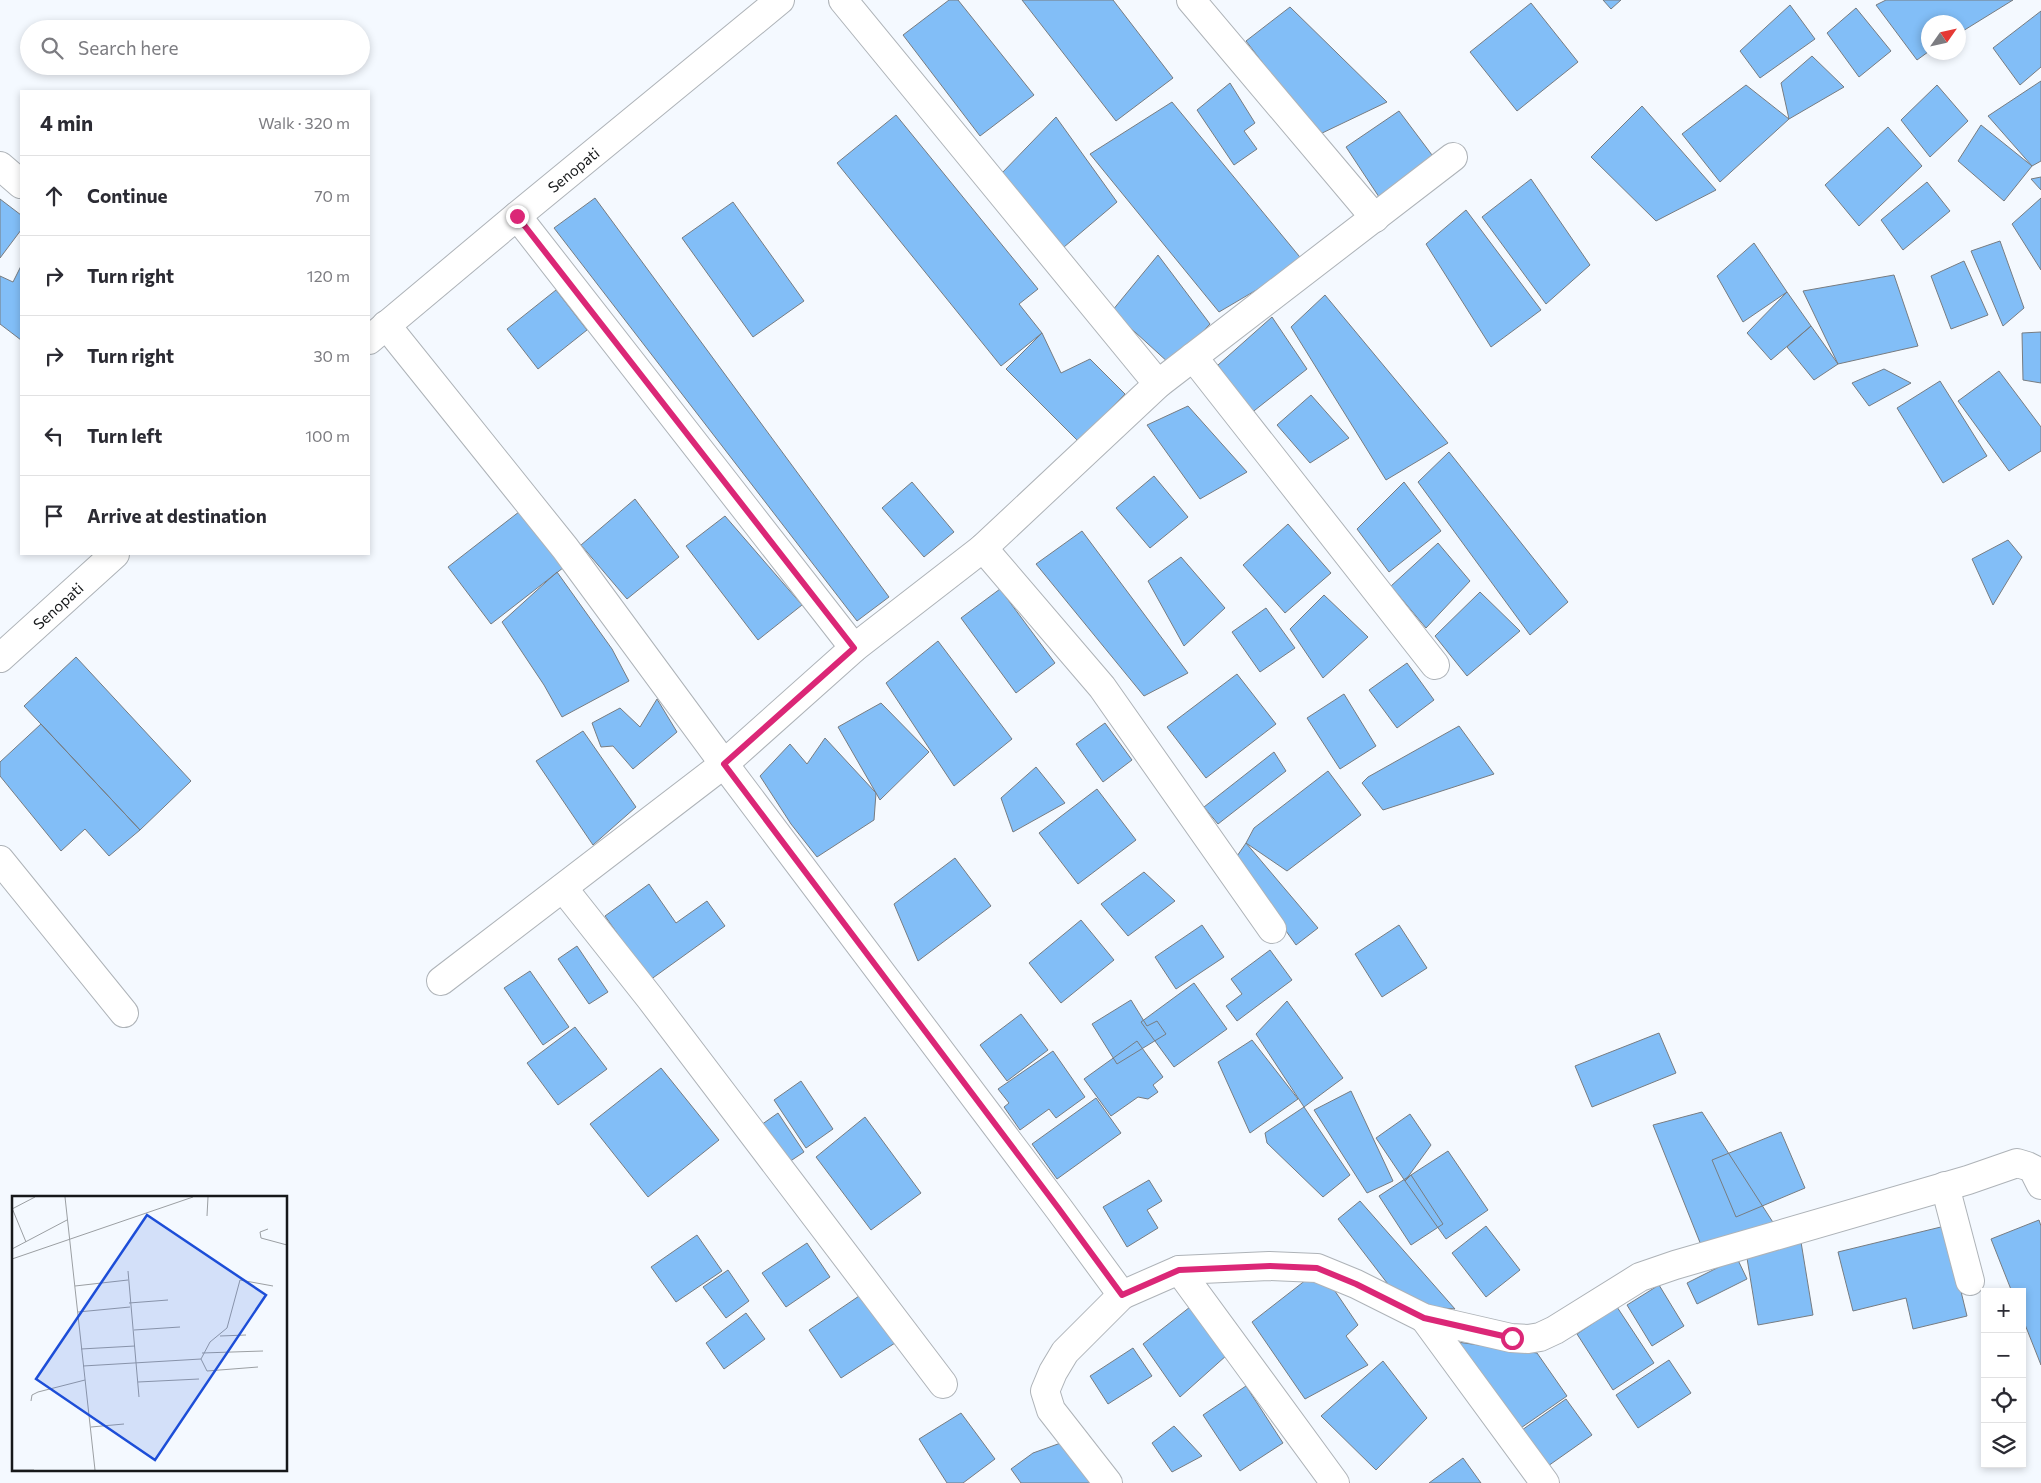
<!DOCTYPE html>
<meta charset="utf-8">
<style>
:root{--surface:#fff;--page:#f2f2f3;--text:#2b2b33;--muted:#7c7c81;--line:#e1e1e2}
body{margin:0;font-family:Commissioner,sans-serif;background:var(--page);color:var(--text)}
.controls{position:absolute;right:15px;bottom:15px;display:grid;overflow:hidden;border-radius:0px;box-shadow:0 2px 8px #0003}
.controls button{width:45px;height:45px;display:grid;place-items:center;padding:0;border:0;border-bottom:1px solid var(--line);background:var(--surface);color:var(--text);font:25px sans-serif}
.compass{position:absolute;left:1921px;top:15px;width:45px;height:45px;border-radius:50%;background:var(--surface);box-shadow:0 2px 8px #0003;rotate:56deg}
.stop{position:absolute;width:15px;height:15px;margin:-11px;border:4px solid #db2777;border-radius:50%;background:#fff}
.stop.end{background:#db2777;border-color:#fff;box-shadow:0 1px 5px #0008}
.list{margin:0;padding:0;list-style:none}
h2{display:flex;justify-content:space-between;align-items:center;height:65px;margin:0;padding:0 20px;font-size:21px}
h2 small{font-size:16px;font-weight:400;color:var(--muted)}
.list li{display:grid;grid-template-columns:32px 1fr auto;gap:15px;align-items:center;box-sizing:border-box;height:80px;padding:0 20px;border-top:1px solid var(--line)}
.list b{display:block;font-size:19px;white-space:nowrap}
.list em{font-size:16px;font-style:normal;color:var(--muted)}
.icon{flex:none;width:28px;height:28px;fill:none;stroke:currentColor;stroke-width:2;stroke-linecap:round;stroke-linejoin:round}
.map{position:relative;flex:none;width:2041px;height:1483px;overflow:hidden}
.search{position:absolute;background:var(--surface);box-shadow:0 2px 8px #0003;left:20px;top:20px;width:350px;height:55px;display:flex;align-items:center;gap:12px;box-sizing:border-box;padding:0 18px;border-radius:28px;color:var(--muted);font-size:19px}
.panel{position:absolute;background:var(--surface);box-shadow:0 2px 8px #0003;left:20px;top:90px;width:350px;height:465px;border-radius:0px}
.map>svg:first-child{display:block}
.building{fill:#82bef7;stroke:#777c81}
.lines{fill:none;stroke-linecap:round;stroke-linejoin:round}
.minor-casing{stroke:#aeb3b8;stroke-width:30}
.minor{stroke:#fff;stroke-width:28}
.route{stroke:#db2777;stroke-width:6}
.labels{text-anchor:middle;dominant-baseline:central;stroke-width:4;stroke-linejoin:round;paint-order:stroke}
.street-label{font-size:15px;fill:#16181a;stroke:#fff}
.inset-road{fill:none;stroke:#9b9fa3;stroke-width:1}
.view{fill:#1d4ed8;fill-opacity:0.15;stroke:#1d4ed8;stroke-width:2.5}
.inset-edge{fill:none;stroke:#16181a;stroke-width:2.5}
</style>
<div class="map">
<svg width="2041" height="1483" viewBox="0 0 2041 1483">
<rect width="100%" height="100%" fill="#f4f9ff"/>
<path class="building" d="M949 0H958L1034 95 980 136 903 35Z
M1022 0H1113L1173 78 1116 121Z
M1603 0H1621L1611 9Z
M1886 0H2013L1958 34V22H1928V52L1917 60 1876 5Z
M1531 3 1578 62 1517 111 1470 52Z
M1790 5 1815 39 1760 78 1740 51Z
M1290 7 1387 102 1318 135 1246 41Z
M1856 8 1891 51 1859 77 1827 33Z
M2041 11V67L2020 85 1993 48Z
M1812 56 1844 87 1789 119 1781 83Z
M2041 81V161L2032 166 1988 116Z
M1230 83 1255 123 1244 131 1257 149 1234 165 1197 110Z
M1746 85 1789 119 1720 182 1682 134Z
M1937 85 1968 121 1930 157 1901 120Z
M1172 102 1304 262 1219 312 1090 154Z
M1642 106 1716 190 1656 221 1591 157Z
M1399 111 1438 163 1385 206 1346 147Z
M896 115 1038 289 1019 304 1042 333 1001 366 837 163Z
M1056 117 1117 202 1064 247 1001 174Z
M1981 125 2032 166 2004 201 1958 161Z
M1888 127 1922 166 1859 226 1825 185Z
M2041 177V190L2031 179Z
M1531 179 1590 265 1546 304 1482 217Z
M1927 182 1950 211 1903 250 1881 220Z
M595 198 889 597 857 621 554 228Z
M2041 198V270L2012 224Z
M0 199 21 215V230L0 258Z
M733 202 804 301 753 337 682 238Z
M1466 210 1541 310 1491 347 1426 244Z
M2000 241 2024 308 2003 326 1971 251Z
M1754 243 1787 292 1743 322 1717 276Z
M1158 255 1210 324 1170 364 1112 311Z
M1964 261 1988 315 1951 329 1931 276Z
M21 266V340L0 324V276L13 282Z
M1894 275 1918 346 1838 364 1803 291Z
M556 290 587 330 538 369 507 329Z
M1787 292 1811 326 1771 360 1747 333Z
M1325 295 1448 443 1386 480 1291 327Z
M1272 317 1307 369 1250 414 1218 365Z
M1811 326 1838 364 1814 380 1787 347Z
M2041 332V383L2023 380 2022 333Z
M1042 333 1061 373 1090 359 1125 394 1078 441 1006 369Z
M1884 369 1911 383 1869 406 1852 383Z
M1999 371 2041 427V451L2009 471 1958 401Z
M1940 381 1987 456 1943 483 1897 408Z
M1311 395 1349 438 1310 463 1277 425Z
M1188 406 1247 472 1200 499 1147 425Z
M1449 452 1568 602 1530 635 1418 482Z
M1154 476 1188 517 1150 548 1116 508Z
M912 482 954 532 924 557 882 508Z
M1404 482 1441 531 1389 572 1357 529Z
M635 499 679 557 627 599 581 545Z
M524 508 568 564 491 624 448 567Z
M725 516 802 605 758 640 686 546Z
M1288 524 1331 573 1285 613 1243 565Z
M1082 531 1188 673 1144 696 1036 564Z
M2008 540 2022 557 1993 605 1972 559Z
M1438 543 1470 581 1426 628 1391 586Z
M1181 557 1225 608 1184 646 1148 581Z
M557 572 612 649 629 681 562 717 544 685 502 622Z
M1000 589 1055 663 1016 693 961 618Z
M1480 592 1520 631 1467 676 1435 636Z
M1324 595 1368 637 1323 678 1290 629Z
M1266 608 1295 648 1260 672 1232 632Z
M938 641 1012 739 954 786 886 683Z
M76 657 191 781 140 830 24 706Z
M1407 663 1434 700 1397 728 1369 690Z
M1237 674 1276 724 1206 778 1167 727Z
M1344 694 1376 746 1340 769 1307 718Z
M657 699 677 732 633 769 613 746 601 747 592 723 620 708 640 727Z
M881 703 929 752 880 800 838 727Z
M1105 723 1132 760 1103 782 1076 744Z
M41 724 140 830 109 856 85 829 61 851 0 776V762Z
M1459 726 1494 774 1383 810 1362 783 1368 777Z
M583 731 636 807 593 845 536 761Z
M825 738 876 793 874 820 817 857 791 824 760 776 790 744 807 764Z
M1274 752 1286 771 1218 824 1204 807Z
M1036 767 1065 803 1013 832 1001 798Z
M1328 771 1361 815 1287 871 1246 843 1254 828Z
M1097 789 1136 840 1078 884 1039 833Z
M1246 843 1318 928 1296 945 1235 859Z
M955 858 991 906 918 961 894 904Z
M1144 872 1175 901 1128 936 1101 904Z
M649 884 676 923 707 901 725 926 650 980 605 916Z
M1081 920 1114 960 1061 1003 1029 963Z
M1202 925 1224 957 1176 989 1155 957Z
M1399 925 1427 968 1382 997 1355 954Z
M577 946 608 992 589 1004 558 959Z
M1270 950 1292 980 1237 1021 1226 1006 1242 994 1231 979Z
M530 971 569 1027 543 1045 504 988Z
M1194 983 1227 1029 1174 1067 1141 1022Z
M1131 1000 1147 1026 1157 1021 1166 1034 1117 1064 1092 1024Z
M1287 1001 1343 1078 1304 1107 1256 1034Z
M1021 1014 1048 1050 1007 1081 980 1045Z
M575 1027 607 1069 558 1105 527 1063Z
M1659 1033 1676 1073 1592 1107 1575 1066Z
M1252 1040 1298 1099 1250 1133 1218 1062Z
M1137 1041 1163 1077 1153 1085 1158 1092 1148 1099 1138 1097 1111 1116 1084 1079Z
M1053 1051 1085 1097 1056 1118 1049 1109 1020 1130 1004 1107 1009 1103 998 1089Z
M661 1068 719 1140 648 1197 590 1124Z
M801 1081 833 1129 806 1148 774 1100Z
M1351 1091 1393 1181 1367 1193 1314 1110Z
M1096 1098 1121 1133 1057 1179 1032 1144Z
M1304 1107 1350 1175 1323 1197 1267 1143 1265 1133Z
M1702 1112 1776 1227 1703 1250 1653 1125Z
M778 1113 804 1152 780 1168 754 1130Z
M1410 1114 1431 1145 1405 1181 1376 1138Z
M865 1117 921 1193 871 1230 816 1157Z
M1781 1132 1805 1188 1736 1217 1712 1160Z
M1448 1151 1488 1210 1446 1239 1405 1181 1411 1175Z
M1411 1175 1443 1224 1411 1245 1379 1196Z
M1149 1180 1162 1201 1147 1210 1158 1228 1127 1247 1103 1207Z
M1360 1201 1455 1309 1404 1305 1338 1219Z
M2039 1220 2041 1226V1365L2022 1317V1292H2012L1991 1239Z
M1486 1226 1520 1270 1486 1297 1452 1253Z
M1945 1226 1967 1316 1913 1329 1906 1298 1853 1311 1838 1252Z
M697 1235 722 1271 676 1302 651 1267Z
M1801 1242 1813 1315 1758 1325 1746 1252Z
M807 1243 830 1277 786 1307 762 1273Z
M1737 1258 1747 1279 1697 1304 1687 1283Z
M1320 1269 1358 1325 1346 1336 1368 1365 1305 1399 1252 1322Z
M728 1270 749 1301 726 1318 703 1287Z
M1659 1285 1684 1326 1652 1346 1627 1305Z
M862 1294 895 1343 841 1378 809 1330Z
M1190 1307 1227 1355 1180 1397 1143 1344Z
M1617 1307 1654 1363 1613 1390 1577 1334Z
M746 1313 765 1339 724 1369 706 1343Z
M1457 1342 1537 1353 1567 1396 1518 1430Z
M1133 1348 1152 1376 1108 1404 1090 1376Z
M1669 1360 1691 1393 1638 1428 1616 1395Z
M1383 1361 1427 1418 1376 1470 1321 1416Z
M1246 1386 1283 1443 1240 1471 1203 1415Z
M1566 1399 1592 1435 1548 1466 1522 1430Z
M961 1413 995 1459 963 1483H947L919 1439Z
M1174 1426 1202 1456 1172 1472 1152 1443Z
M1069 1440 1099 1483H1021L1011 1469 1033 1453Z
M1463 1458 1481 1483H1429Z"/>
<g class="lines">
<defs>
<g id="minor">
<path d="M843 0 1158 384"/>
<path d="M1191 0 1375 218"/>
<path d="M0 166 21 184"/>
<path d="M517 216 854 648"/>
<path d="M386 325 565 548 724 764 1059 1209 1122 1295 1179 1270 1269 1266 1317 1268 1356 1284 1424 1318 1511 1338 1528 1339 1540 1337 1555 1330 1640 1277 1675 1265 1968 1180 2017 1163 2027 1166 2033 1169 2041 1185"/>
<path id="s1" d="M369 340 517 216 780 0"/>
<path d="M1193 357 1435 665"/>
<path d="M983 548 1102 687 1272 929"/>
<path id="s2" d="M0 658 115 554"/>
<path d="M0 860 124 1013"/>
<path d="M563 888 650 998 943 1384"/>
<path d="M441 981 724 764 854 648 983 548 1158 384 1453 157"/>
<path d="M1945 1186 1970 1281"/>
<path d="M1179 1270 1335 1483"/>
<path d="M1424 1318 1545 1483"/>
<path d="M1108 1483 1051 1410 1045 1391 1053 1372 1065 1352 1122 1295"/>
</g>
</defs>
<use href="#minor" class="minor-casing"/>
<use href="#minor" class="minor"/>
</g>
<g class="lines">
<path class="route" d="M517 216 854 648 724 764 1059 1209 1122 1295 1179 1270 1270 1266 1317 1268 1356 1284 1424 1318 1512 1338"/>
</g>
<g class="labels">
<g class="street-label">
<text stroke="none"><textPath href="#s1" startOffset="266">Senopati</textPath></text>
<text stroke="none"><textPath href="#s2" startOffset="78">Senopati</textPath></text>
</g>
</g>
<g transform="translate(12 1196)">
<rect width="275" height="275" fill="#f4f9ff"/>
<path class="inset-road" d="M53 1 83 274M0 12 14 46M0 13 23 1M195 20 196 1M256 33 248 36 249 42 275 49M0 53 55 24M0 63 181 1M116 75 127 201M63 90 116 84M117 107 156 104M66 116 118 111M122 134 168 131M208 140 234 139M69 153 123 150M190 157 251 155M189 163 195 175 246 171M71 170 189 163 198 146 215 132 228 84 261 90M126 186 187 183M19 205 20 199 26 196 73 184M79 231 112 228M0 274H22"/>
<path class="view" d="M135 19 254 99 143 264 24 183Z"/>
<rect width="275" height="275" class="inset-edge"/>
</g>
</svg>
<div class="controls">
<button>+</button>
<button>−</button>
<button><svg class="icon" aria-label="locate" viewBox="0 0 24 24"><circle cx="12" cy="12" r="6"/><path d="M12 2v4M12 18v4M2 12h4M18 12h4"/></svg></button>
<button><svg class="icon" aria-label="layers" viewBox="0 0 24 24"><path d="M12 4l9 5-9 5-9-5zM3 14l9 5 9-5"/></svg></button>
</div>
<svg class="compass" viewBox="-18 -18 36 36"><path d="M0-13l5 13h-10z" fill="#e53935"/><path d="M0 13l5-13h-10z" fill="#7c7c81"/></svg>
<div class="stop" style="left:1512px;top:1338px"></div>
<div class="stop end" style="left:517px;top:216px"></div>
<div class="search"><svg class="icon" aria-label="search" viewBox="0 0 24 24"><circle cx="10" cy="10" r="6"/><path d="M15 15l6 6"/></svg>Search here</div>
<section class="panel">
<h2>4 min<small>Walk · 320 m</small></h2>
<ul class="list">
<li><svg class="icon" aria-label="ahead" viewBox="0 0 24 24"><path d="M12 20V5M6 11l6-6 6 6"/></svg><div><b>Continue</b></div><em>70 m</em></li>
<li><svg class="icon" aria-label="right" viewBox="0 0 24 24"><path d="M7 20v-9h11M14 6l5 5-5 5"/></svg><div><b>Turn right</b></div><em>120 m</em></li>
<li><svg class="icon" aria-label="right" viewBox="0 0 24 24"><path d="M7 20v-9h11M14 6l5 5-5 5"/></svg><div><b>Turn right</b></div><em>30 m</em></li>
<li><svg class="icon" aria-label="left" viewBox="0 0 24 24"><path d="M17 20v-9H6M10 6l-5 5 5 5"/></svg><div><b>Turn left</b></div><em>100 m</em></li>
<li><svg class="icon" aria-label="arrive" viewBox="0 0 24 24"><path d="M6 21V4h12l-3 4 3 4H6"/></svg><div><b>Arrive at destination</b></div></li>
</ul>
</section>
</div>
